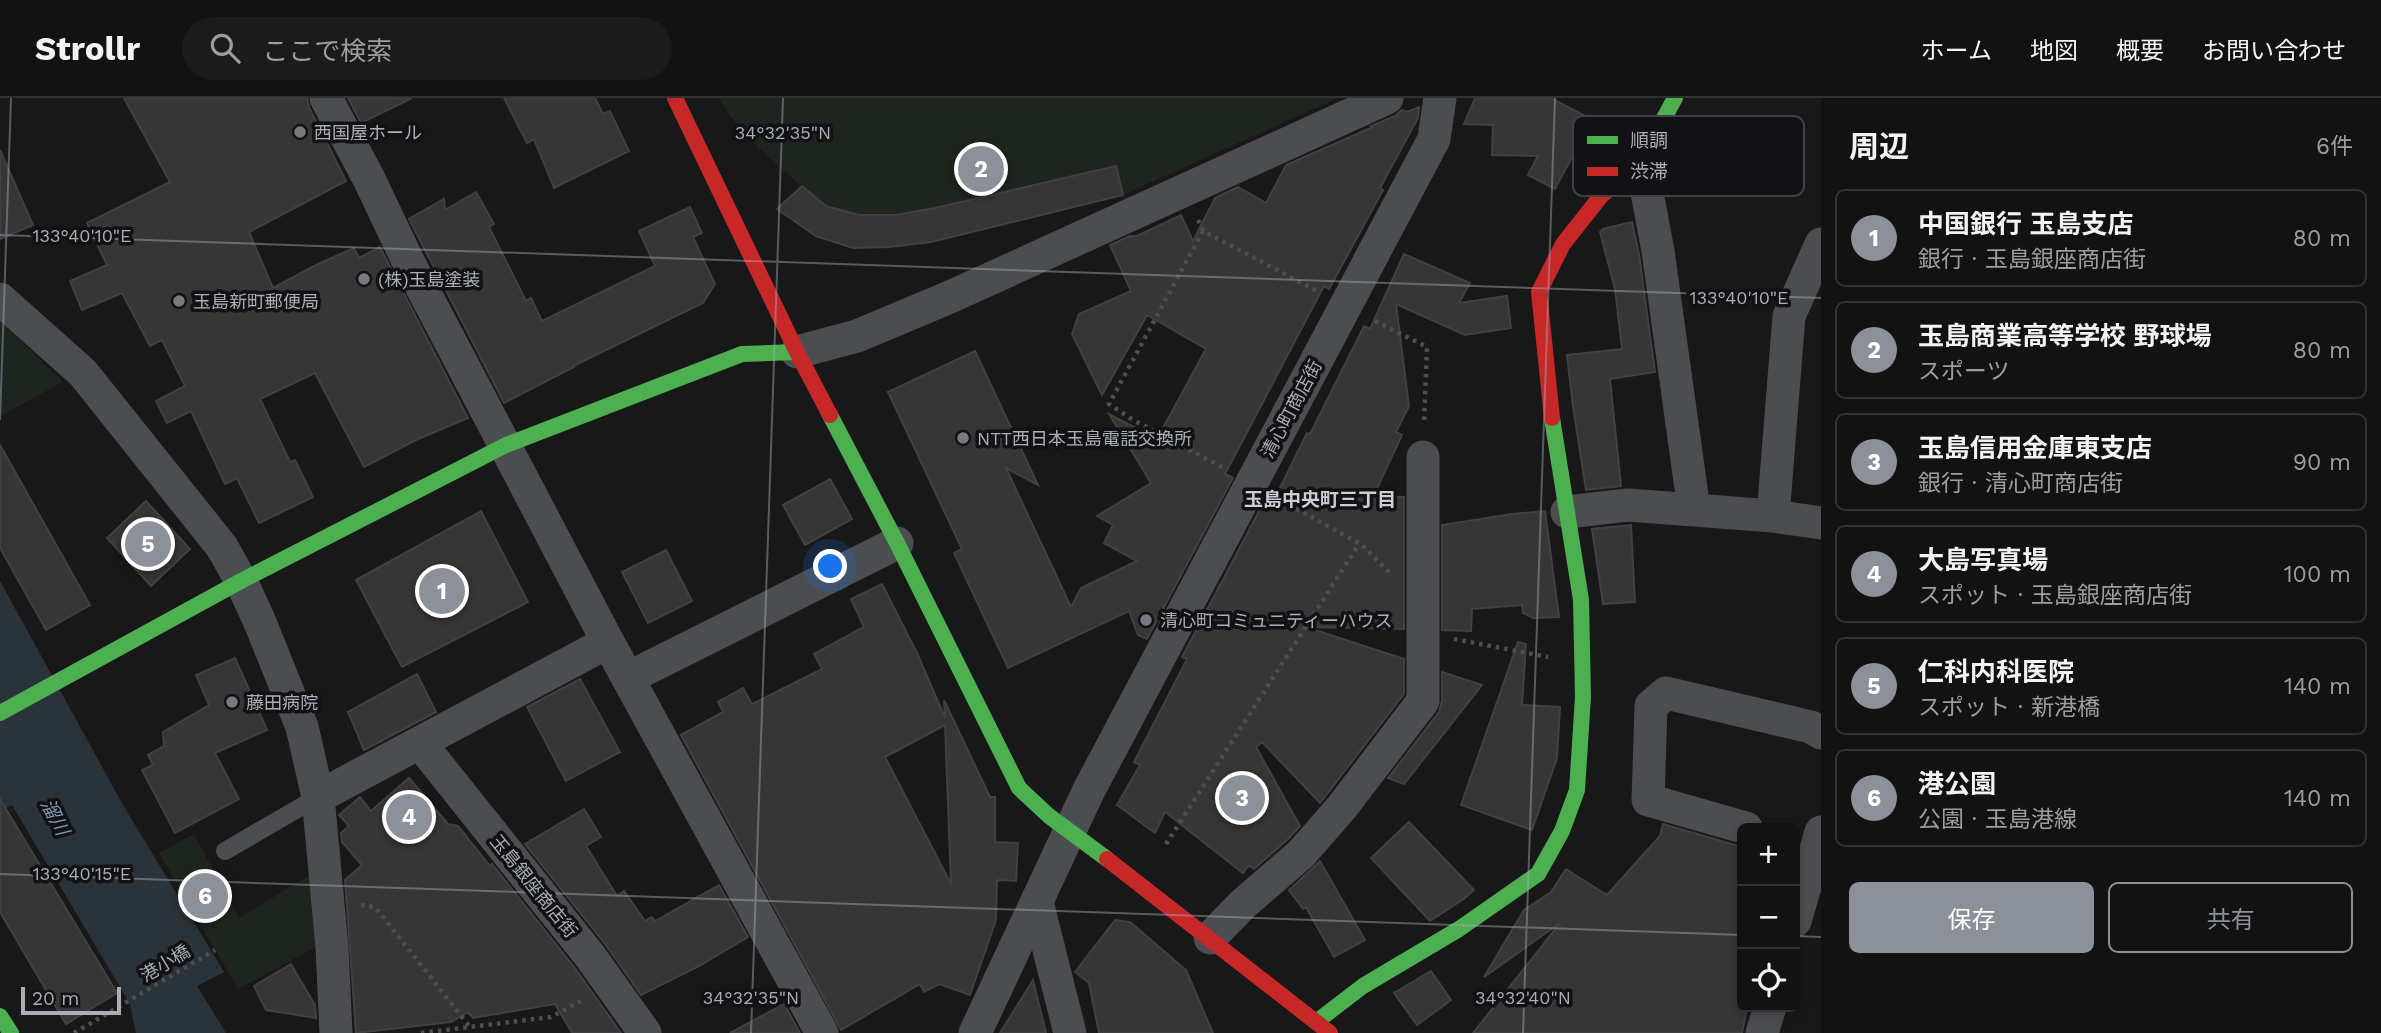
<!DOCTYPE html>
<html lang="ja">
<meta charset="utf-8">
<style>
:root{--surface:#121212;--page:#1b1b1b;--text:#f1f3f6;--muted:#9c9e9f;--line:#313232;--accent:#8c9099}
body{margin:0;font-family:"Work Sans","Noto Sans JP",sans-serif;background:var(--page);color:var(--text)}
.controls{position:absolute;right:21px;bottom:21px;display:grid;overflow:hidden;border-radius:10px;box-shadow:0 4px 10px #0003}
.controls button{width:63px;height:63px;display:grid;place-items:center;padding:0;border:0;border-bottom:2px solid var(--line);background:var(--surface);color:var(--text);font:35px sans-serif}
.scale{position:absolute;left:21px;bottom:18px;width:100px;box-sizing:border-box;padding-left:7px;border:4px solid #a9aeb9;border-top:0;font-size:19px;line-height:24px;white-space:nowrap;color:#a9aeb9;-webkit-text-stroke:5px #121214;paint-order:stroke}
.you{position:absolute;left:831px;top:469px;width:24px;height:24px;margin:-18px;border:5px solid #fff;border-radius:50%;background:#1a73e8;box-shadow:0 0 0 10px #1a73e833}
.badge{display:grid;place-items:center;width:46px;height:46px;border-radius:50%;background:var(--accent);color:#fff;font-size:23px;font-weight:700}
.pin{position:absolute;translate:-50% -50%;border:4px solid #fff;box-shadow:0 2px 7px #0006}
.list{margin:0;padding:0;list-style:none}
h2{display:flex;justify-content:space-between;align-items:center;height:91px;margin:0;padding:0 28px;font-size:30px}
h2 small{font-size:23px;font-weight:400;color:var(--muted)}
.list li{display:grid;grid-template-columns:46px 1fr auto;gap:21px;align-items:center;box-sizing:border-box;height:98px;margin:0 14px 14px;padding:0 14px;border:2px solid var(--line);border-radius:10px}
.list b{display:block;font-size:26px;white-space:nowrap}
.list p{margin:0;font-size:23px;white-space:nowrap;color:var(--muted)}
.list em{font-size:23px;font-style:normal;color:var(--muted)}
.actions{display:flex;gap:14px;padding:21px 28px}
.actions a{flex:1;padding:16px 0;border:2px solid var(--accent);border-radius:10px;text-align:center;font-size:24px;color:var(--accent)}
.actions .main{background:var(--accent);color:#fff}
.icon{flex:none;width:38px;height:38px;fill:none;stroke:currentColor;stroke-width:2;stroke-linecap:round;stroke-linejoin:round}
.map{position:relative;flex:none;width:1821px;height:935px;overflow:hidden}
header{display:flex;align-items:center;gap:42px;box-sizing:border-box;height:98px;padding:0 35px;background:var(--surface);border-bottom:2px solid var(--line)}
header strong{font-size:33px}
nav{display:flex;gap:38px;margin-inline-start:auto;font-size:24px}
.search{width:490px;height:63px;background:var(--page);display:flex;align-items:center;gap:18px;box-sizing:border-box;padding:0 24px;border-radius:38px;color:var(--muted);font-size:26px}
main{display:flex}
aside{flex:1;background:var(--surface)}
.map>svg:first-child{display:block}
.green{fill:#1e251f}
.water{fill:#2b333a}
.building{fill:#363637;stroke:#404144;stroke-width:2;fill-rule:evenodd}
.lines{fill:none;stroke-linecap:round;stroke-linejoin:round}
.path{stroke:#4e4f53;stroke-width:4.5;stroke-dasharray:3.5 5;stroke-linecap:butt}
.lane{stroke:#4c4d51;stroke-width:18}
.street{stroke:#4c4d51;stroke-width:33}
.fast{stroke:#4caf50;stroke-width:16}
.jam{stroke:#c62828;stroke-width:16}
.ticks{fill:none;stroke:#a9aeb9;stroke-width:2;stroke-opacity:0.45}
.poi-dot{fill:#767a81;stroke:#121214;stroke-width:2.5}
.labels{text-anchor:middle;dominant-baseline:central;stroke-width:7;stroke-linejoin:round;paint-order:stroke}
.poi-label{font-size:18px;fill:#a9aeb9;stroke:#121214;text-anchor:start}
.street-label{font-size:18px;fill:#a9aeb9;stroke:#121214}
.neighbourhood-label{font-size:19px;font-weight:bold;fill:#cacdd5;stroke:#121214}
.water-label{font-size:19px;font-style:italic;fill:#819bb3;stroke:#121214}
.key{fill:#121214;stroke:#3f4146;stroke-width:2}
.key-label{font-size:19px;fill:#a9aeb9}
.ticks-label{font-size:18px;text-anchor:middle;fill:#a9aeb9;stroke:#121214;stroke-width:7;stroke-linejoin:round;paint-order:stroke}
</style>
<header>
<strong>Strollr</strong>
<div class="search"><svg class="icon" aria-label="search" viewBox="0 0 24 24"><circle cx="10" cy="10" r="6"/><path d="M15 15l6 6"/></svg>ここで検索</div>
<nav><a>ホーム</a><a>地図</a><a>概要</a><a>お問い合わせ</a></nav>
</header>
<main>
<div class="map">
<svg width="1821" height="935" viewBox="0 0 1821 935">
<rect width="100%" height="100%" fill="#181818"/>
<path class="green" d="M719 0H1338L1123 97 931 144 890 149 853 150 816 138 777 111 801 88C772 62 738 35 719 0Z
M0 223 63 284 0 318Z
M194 736 239 820 313 775 318 848 238 891 159 755Z"/>
<path class="water" d="M0 483 123 707 224 874 197 888 226 935H136L130 906 12 707 0 713Z"/>
<path class="building" d="M124 0H307L309 9 346 83 249 134 273 190 316 167 354 150 359 160 380 149 468 320 416 342 364 369 315 275 260 301 290 364 295 362 313 399 259 425 237 380 225 386 191 313 167 325 156 303 185 288 162 242 150 248 122 195 82 212 70 183 107 167 87 125 170 84Z
M348 0H412L361 25Z
M504 0H595L603 16 610 13 629 53 554 90 534 41 527 45Z
M1475 0H1551L1606 29 1585 70 1579 46 1555 91 1528 77 1538 58 1492 57 1493 27 1464 26Z
M1419 9 1418 20 1380 90 1383 92 1329 191 1324 188 1225 376 1233 380 1147 541 1138 537 1129 513 1008 570 954 455 962 451 888 294 975 253 1038 387 1006 370 1071 509 1081 490 1137 463 1104 445 1113 427 1097 418 1151 385 1109 316 1157 341 1206 251 1147 217 1102 297 1072 236 1079 216 1131 193 1110 147 1130 138H1137L1181 117 1193 143 1215 100 1238 89 1266 105 1286 67 1373 29 1371 28 1395 18 1402 12 1407 14Z
M0 52 33 127 0 141Z
M1116 68 1123 97 931 144 890 149 853 150 816 138 777 111 802 88 826 108 859 117H896L935 110Z
M476 94 494 126 489 129 526 203 531 200 542 223 655 168 639 133 690 109 702 135 693 139 715 186 703 205 573 268 574 269 504 305 409 121 444 101 445 112Z
M1632 124 1639 156 1655 274 1610 281 1621 388 1586 392 1573 309 1567 257 1622 251 1615 191 1600 134 1603 131Z
M1404 156 1470 185 1459 205 1507 198 1511 230 1465 237 1396 206 1409 308 1396 334 1402 337 1373 399H1404V531L1306 529 1404 561V596L1320 705 1262 644 1256 649 1300 728 1287 742 1254 771 1249 767 1243 775 1165 714 1155 735 1117 707 1140 667 1134 664 1187 561 1182 559 1267 398 1274 402 1307 335 1310 336 1364 228 1370 231Z
M0 347 90 507 46 532 0 450Z
M830 381 852 421 805 447 783 407Z
M146 403 190 451 151 488 107 440Z
M481 413 528 504 402 569 356 482Z
M1545 413 1559 519 1533 520 1523 515 1522 507 1472 511 1471 533 1442 532V427L1512 416Z
M1631 427 1635 504 1603 506 1592 431Z
M666 452 692 503 648 525 622 474Z
M882 486 918 557 945 620 944 602 990 699H995V744L1018 745 1016 783 997 782 996 822 970 897 939 886 924 894 920 886 841 932 681 637 723 614 718 604 743 590 752 606 822 571 814 556 864 529 851 501ZM945 627 951 786 885 659Z
M1518 544 1526 546 1522 607 1560 609 1557 660 1532 732 1461 707Z
M235 560 267 632 215 655 239 701 175 735 142 672 153 667 148 657 164 648 163 634 209 607 196 577Z
M1442 574 1482 587 1404 686 1388 680 1439 614 1442 603Z
M417 576 436 614 364 652 348 614Z
M580 581 620 654 566 683 527 609Z
M409 680 448 726 458 728 490 768 492 766 575 870 621 935H572L555 906 473 920 468 914 451 924 356 935 345 782 362 767 342 744 341 735 349 728 339 717 360 699 371 713Z
M0 701 117 895 66 926 0 814Z
M584 711 601 739 586 748 617 798 624 793 645 823 652 819 655 823 719 787 748 839 699 868 641 897 605 846 525 746Z
M1409 724 1474 792 1465 800 1430 823 1371 760Z
M1663 726 1742 749V909H1747L1742 935H1473L1560 825 1484 879 1524 812 1551 794 1566 771 1607 797 1660 738Z
M1320 763 1365 842 1334 859 1306 809 1303 811 1289 792Z
M1115 822 1130 824 1186 872 1213 935H1099L1089 885 1075 874Z
M291 866 315 907 316 920 266 912 254 888Z
M1431 873 1451 902 1417 927 1394 895Z
M1033 882 1046 935H1000Z
M784 906 800 935H730Z"/>
<g class="lines">
<path class="path" d="M1198 122 1203 133 1317 193
M1203 133 1109 306 1133 322 1224 370
M1375 223 1427 249 1424 326
M1281 402 1362 447 1389 474
M1454 541 1548 559
M1166 746 1359 446
M361 807 375 809 470 929
M74 935 215 852
M421 935 551 919 581 903"/>
<path class="lane" d="M225 753 318 699"/>
<path class="street" d="M326 0 369 81 408 163 608 544 822 935
M1641 63 1658 153 1694 412
M0 201 83 275 222 449 241 483 259 522 302 629 318 699 332 849 336 935
M797 254 857 238 950 199 1387 0
M1567 414 1628 407 1773 418 1821 425
M1773 418 1789 218 1821 146
M628 580 897 445
M420 645 590 858 645 935
M318 699 608 544
M1746 730 1648 702 1651 608 1666 595 1811 629 1821 635
M1037 804 1070 935
M1795 823 1821 734
M1210 840 1243 806 1301 756 1342 709 1423 603V359
M975 935 1089 692 1434 41 1440 0
M1762 935 1770 909"/>
<path class="fast" d="M1614 87 1641 63 1675 0
M830 317 897 445 1019 690 1049 718 1107 761
M0 615 241 483 506 347 742 256 797 254
M0 918 11 935
M1316 924 1363 888 1459 831 1538 776 1562 733 1577 692 1583 599 1581 502 1552 320"/>
<path class="jam" d="M675 0 797 254 830 317
M1552 320 1539 194 1563 146 1601 98 1614 87
M1107 761 1330 935"/>
</g>
<path class="ticks" d="M0 137 1821 200M0 322 11 0M0 776 1742 837M1795 838 1821 839M751 935 783 0M1523 935 1555 0"/>
<g class="poi-dot">
<circle cx="300" cy="34" r="7"/>
<circle cx="364" cy="181" r="7"/>
<circle cx="179" cy="203" r="7"/>
<circle cx="963" cy="340" r="7"/>
<circle cx="1146" cy="522" r="7"/>
<circle cx="232" cy="604" r="7"/>
</g>
<g class="labels">
<g class="poi-label">
<text x="314" y="34">西国屋ホール</text>
<text x="378" y="181">(株)玉島塗装</text>
<text x="193" y="203">玉島新町郵便局</text>
<text x="977" y="340">NTT西日本玉島電話交換所</text>
<text x="1160" y="522">清心町コミュニティーハウス</text>
<text x="246" y="604">藤田病院</text>
</g>
<g class="street-label">
<text transform="translate(1291 311) rotate(-62)">清心町商店街</text>
<text transform="translate(534 788) rotate(51)">玉島銀座商店街</text>
<text transform="translate(165 865) rotate(-31)">港小橋</text>
</g>
<g class="neighbourhood-label">
<text x="1320" y="401">玉島中央町三丁目</text>
</g>
<g class="water-label">
<text transform="translate(55 719) rotate(62)">溜川</text>
</g>
</g>
<rect x="1573" y="18" width="231" height="80" rx="10" class="key"/>
<rect x="1587" y="38" width="31" height="8" fill="#4caf50"/>
<rect x="1587" y="69" width="31" height="9" fill="#c62828"/>
<g class="key-label">
<text x="1630" y="49">順調</text>
<text x="1630" y="80">渋滞</text>
</g>
<g class="ticks-label">
<text x="783" y="41">34°32'35"N</text>
<text x="82" y="144">133°40'10"E</text>
<text x="1739" y="206">133°40'10"E</text>
<text x="82" y="782">133°40'15"E</text>
<text x="751" y="906">34°32'35"N</text>
<text x="1523" y="906">34°32'40"N</text>
</g>
</svg>
<div class="controls">
<button>+</button>
<button>−</button>
<button><svg class="icon" aria-label="locate" viewBox="0 0 24 24"><circle cx="12" cy="12" r="6"/><path d="M12 2v4M12 18v4M2 12h4M18 12h4"/></svg></button>
</div>
<div class="scale">20 m</div>
<div class="you"></div>
<div class="pin badge" style="left:442px;top:493px">1</div>
<div class="pin badge" style="left:981px;top:71px">2</div>
<div class="pin badge" style="left:1242px;top:700px">3</div>
<div class="pin badge" style="left:409px;top:719px">4</div>
<div class="pin badge" style="left:148px;top:446px">5</div>
<div class="pin badge" style="left:205px;top:798px">6</div>
</div>
<aside>
<h2>周辺<small>6件</small></h2>
<ul class="list">
<li><span class="badge">1</span><div><b>中国銀行 玉島支店</b><p>銀行 · 玉島銀座商店街</p></div><em>80 m</em></li>
<li><span class="badge">2</span><div><b>玉島商業高等学校 野球場</b><p>スポーツ</p></div><em>80 m</em></li>
<li><span class="badge">3</span><div><b>玉島信用金庫東支店</b><p>銀行 · 清心町商店街</p></div><em>90 m</em></li>
<li><span class="badge">4</span><div><b>大島写真場</b><p>スポット · 玉島銀座商店街</p></div><em>100 m</em></li>
<li><span class="badge">5</span><div><b>仁科内科医院</b><p>スポット · 新港橋</p></div><em>140 m</em></li>
<li><span class="badge">6</span><div><b>港公園</b><p>公園 · 玉島港線</p></div><em>140 m</em></li>
</ul>
<div class="actions"><a class="main">保存</a><a>共有</a></div>
</aside>
</main>
